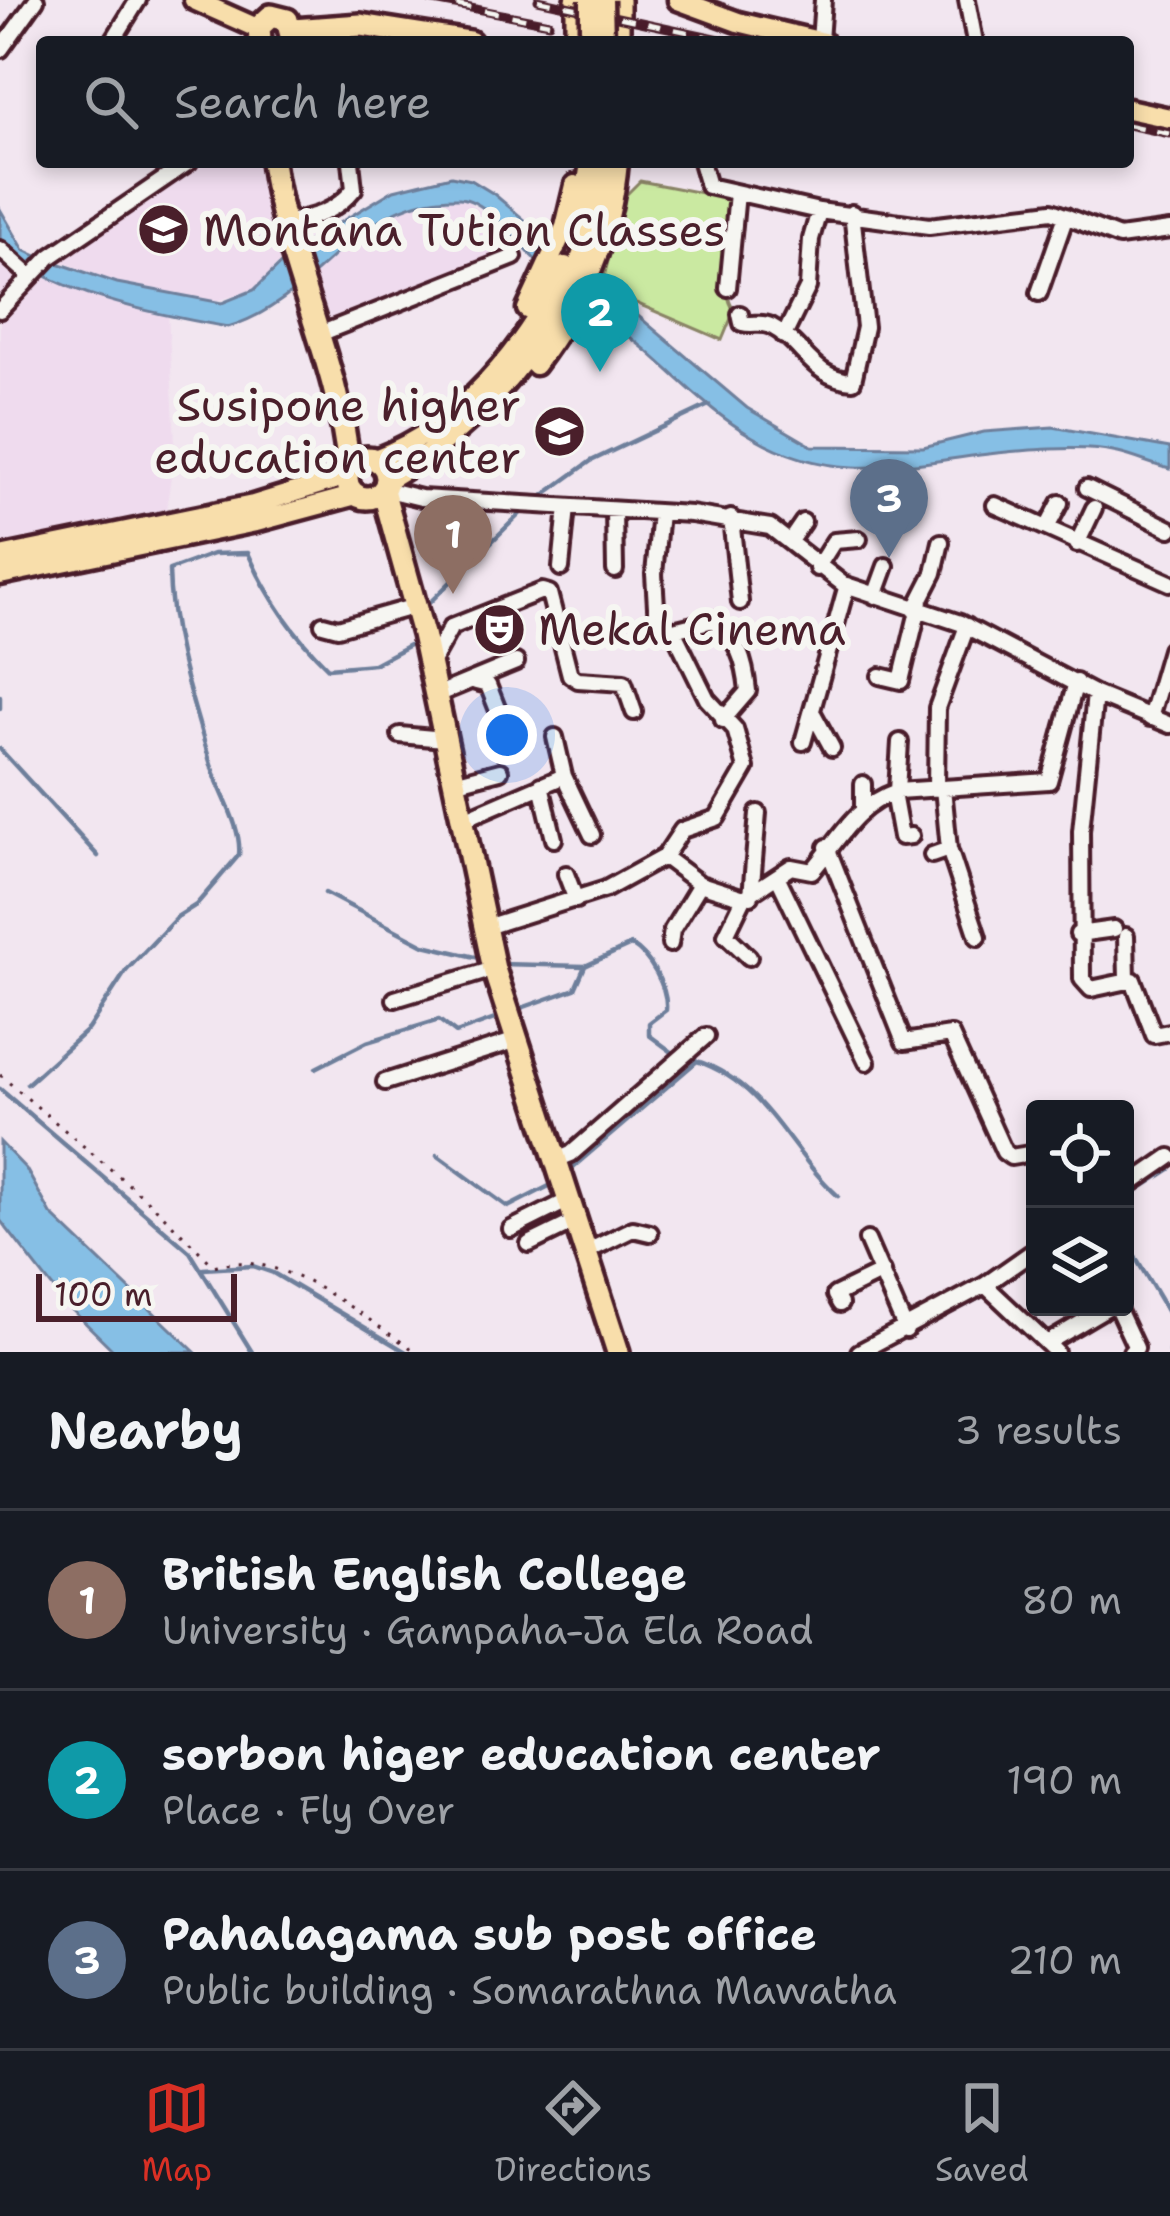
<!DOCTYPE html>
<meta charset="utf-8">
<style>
:root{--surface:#171b24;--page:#20242c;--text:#f1f3f6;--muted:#9ea1a6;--line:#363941;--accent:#d93025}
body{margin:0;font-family:"Shantell Sans",sans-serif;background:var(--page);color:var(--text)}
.controls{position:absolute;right:36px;bottom:36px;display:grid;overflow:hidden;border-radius:12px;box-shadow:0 6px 18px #0003}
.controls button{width:108px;height:108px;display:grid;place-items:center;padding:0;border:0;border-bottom:3px solid var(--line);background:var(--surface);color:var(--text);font:60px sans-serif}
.scale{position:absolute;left:36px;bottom:30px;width:201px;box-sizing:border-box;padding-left:12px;border:6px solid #4a1f2b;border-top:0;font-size:33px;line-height:42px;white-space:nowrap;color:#4a1f2b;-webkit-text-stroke:9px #f6f6f2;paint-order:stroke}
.you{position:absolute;left:507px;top:735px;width:42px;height:42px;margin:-30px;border:9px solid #fff;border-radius:50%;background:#1a73e8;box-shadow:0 0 0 18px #1a73e833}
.badge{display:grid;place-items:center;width:78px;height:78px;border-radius:50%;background:var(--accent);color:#fff;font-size:39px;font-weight:700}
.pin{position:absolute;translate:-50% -99px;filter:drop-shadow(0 3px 6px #0008)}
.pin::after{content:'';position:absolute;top:63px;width:42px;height:36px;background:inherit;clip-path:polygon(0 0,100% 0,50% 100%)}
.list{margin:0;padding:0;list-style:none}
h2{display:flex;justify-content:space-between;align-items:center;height:156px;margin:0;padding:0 48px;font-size:51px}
h2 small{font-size:39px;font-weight:400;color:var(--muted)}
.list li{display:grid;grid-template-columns:78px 1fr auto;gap:36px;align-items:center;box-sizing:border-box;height:180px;padding:0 48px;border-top:3px solid var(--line)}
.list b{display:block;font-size:45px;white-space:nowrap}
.list p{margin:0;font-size:39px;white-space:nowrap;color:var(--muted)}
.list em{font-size:39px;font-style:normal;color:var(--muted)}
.icon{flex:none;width:66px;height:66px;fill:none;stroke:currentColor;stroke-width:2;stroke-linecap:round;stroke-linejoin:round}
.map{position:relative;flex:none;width:1170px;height:1352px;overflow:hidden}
.search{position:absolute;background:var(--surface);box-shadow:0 6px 18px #0003;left:36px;right:36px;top:36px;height:132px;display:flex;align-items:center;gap:30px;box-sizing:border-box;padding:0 42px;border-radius:12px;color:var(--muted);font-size:45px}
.sheet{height:696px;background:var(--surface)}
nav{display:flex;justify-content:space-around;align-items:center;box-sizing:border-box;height:168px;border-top:3px solid var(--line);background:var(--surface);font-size:33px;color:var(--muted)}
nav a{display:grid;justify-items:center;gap:6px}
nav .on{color:var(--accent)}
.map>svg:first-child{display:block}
.built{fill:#efdbee}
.green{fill:#cae9a1;stroke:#8a8466;stroke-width:3}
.water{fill:#86bfe5;stroke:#6e7f9b;stroke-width:3}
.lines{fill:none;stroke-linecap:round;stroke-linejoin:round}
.stream{stroke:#6e7f9b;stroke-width:4.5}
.minor-casing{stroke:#4a1f2b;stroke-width:22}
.major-casing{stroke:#4a1f2b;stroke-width:27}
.highway-casing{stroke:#4a1f2b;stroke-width:30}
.path{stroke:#4a1f2b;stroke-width:3;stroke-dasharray:3 9;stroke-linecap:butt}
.minor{stroke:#f6f6f2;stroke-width:14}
.major{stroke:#f8deab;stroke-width:18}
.highway{stroke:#f8deab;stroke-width:21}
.rail-casing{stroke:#4a1f2b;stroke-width:9}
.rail{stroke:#f6f6f2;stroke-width:4.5;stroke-dasharray:14;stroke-linecap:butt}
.major-bridge-casing{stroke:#4a1f2b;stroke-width:27;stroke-linecap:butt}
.major-bridge{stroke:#f8deab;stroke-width:18}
.labels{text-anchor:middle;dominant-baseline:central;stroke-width:12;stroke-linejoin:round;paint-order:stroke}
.poi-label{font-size:45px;fill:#4a1f2b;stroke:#f6f6f2;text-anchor:start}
</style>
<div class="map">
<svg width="1170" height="1352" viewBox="0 0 1170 1352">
<rect width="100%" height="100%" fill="#f2e6f0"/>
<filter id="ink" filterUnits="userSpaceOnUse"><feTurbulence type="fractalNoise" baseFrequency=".00833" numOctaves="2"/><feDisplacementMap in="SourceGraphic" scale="24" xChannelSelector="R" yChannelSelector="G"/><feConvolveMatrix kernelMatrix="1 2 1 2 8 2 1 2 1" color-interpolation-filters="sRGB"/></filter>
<g filter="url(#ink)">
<path class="built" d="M189 162H260L284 257 255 290 208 303 117 283 50 257Z
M463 198 520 242 514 257 322 333 306 285 331 253 375 220 405 206Z
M0 241 21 261 56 279 168 312 175 442 165 523 0 557Z"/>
<path class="green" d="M640 181 733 199C729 234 716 280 734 311L722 340 631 301 604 277 624 197Z"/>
<path class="water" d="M451 176 471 180 494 194 747 408 812 446 923 447 984 432 1053 427 1170 448V469C1152 465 1136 457 1118 453 1087 446 1049 449 1018 451 920 458 846 491 753 437 713 414 681 381 647 351 615 324 580 300 547 272 526 253 489 199 459 198 355 196 318 301 228 327 165 316 40 293 0 241V209L24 250 37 256 117 283 222 303 254 290 296 249 394 190Z
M0 1142 26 1169 51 1214 195 1352H115L64 1302 0 1220Z"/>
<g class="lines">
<path class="stream" d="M537 500 591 461 709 405
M424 608 527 507
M0 696V708
M0 749 98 856
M325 893 424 945 484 959
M500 964 585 966 631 945C650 956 668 988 666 1010L649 1023V1035L676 1055
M513 1011 575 989 585 966
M687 1058C764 1078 783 1145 838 1196
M316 1068 367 1042 439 1020 456 1033 503 1016
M27 1084 88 1029 126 971 177 917 196 905 239 855C242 826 220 794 211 765 193 703 170 636 169 570L213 554 248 553C268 598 293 634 328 668L374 664 415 642
M0 1089 190 1252 252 1352
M437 1155 508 1207 557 1182
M565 1174 697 1061
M1125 1198 1170 1169
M1125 1240 1170 1316
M203 1269 253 1266 273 1273 406 1352
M997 1287 1035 1261
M876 1352 987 1294
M1169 1352 1170 1339"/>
<defs>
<path id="minor" d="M967 0 975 42
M820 41 823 0
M112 42 138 0
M1 49 36 0
M701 162 708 186 819 211 929 226 1052 211 1119 237 1170 230
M285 223C314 217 335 213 354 189L351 162
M0 249 31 277
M728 288 737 193
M1039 293 1066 216
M0 310 50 257 189 162
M740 314 742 323C754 326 760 321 771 326 804 343 811 378 853 381L865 327 852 213
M322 333 514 257
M784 336 808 287 811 239 819 211
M1087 488 1170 529
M384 489 421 498 691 514 770 527 843 584 960 623 1095 694 1170 725
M995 505 1170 583
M614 510 615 570
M660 513 654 574 657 623 673 630 707 699 735 729 746 768 717 818 682 830 664 857
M731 518 740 602
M1047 528 1060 503
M790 541 803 522
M1077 544 1094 508
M561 568 567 507
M817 568 834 541 859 539
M875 596 886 566
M915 610 934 573 941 542
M323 624 338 628 416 606
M673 630 714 620C738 640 745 660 748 691L723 720
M430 665 451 627 542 591 549 593 570 675 578 680 624 683 634 712
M880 676 901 681 918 611
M476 682 488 685 497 708
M1095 694 1081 831 1082 979 1091 989 1133 980 1154 1035 1170 1032
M436 695 516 662
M814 715 832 748
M1150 718 1170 650
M400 735 444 739
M803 742 847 585
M564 776 592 835
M454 783 500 771
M541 785 554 839
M936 788 937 708 967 626
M943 788 949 849 978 937
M897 791 900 742
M893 793 901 837 911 836
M863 809V784
M462 820 564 776 555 737
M827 847 904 1042 951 1035 1004 1152 1011 1157 1035 1153
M932 855 949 849
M566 874 576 900
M778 878 867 1062
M751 896 758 813
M744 898 726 935 749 957
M486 927 606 889 664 857 700 884 744 898 791 867 812 871C840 839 853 807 897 791L1049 781 1076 682
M1078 934 1114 929
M1126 936 1127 979
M670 944 672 930 700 884
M395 999 494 969
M385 1082 517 1040
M556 1160 571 1154 706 1036
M1125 1188 1170 1157
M511 1229 569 1200
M867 1240 906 1330
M529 1244 576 1221
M586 1252 633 1229 650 1233
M985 1285 1035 1250
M840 1304 835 1295 882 1272
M1117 1307 1136 1348 1131 1352
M1047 1343 1108 1307
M859 1352 985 1285 1056 1352"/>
<path id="major" d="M194 0 259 29
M678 0 738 22 823 42
M1128 109 1170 118
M583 211 590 162
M527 309 565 227 575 185
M535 365C582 303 611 240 618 162
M375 459C462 426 526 348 565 266
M387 480C502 413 591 298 602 162
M0 557 253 505 347 476
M0 575 256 522 356 495"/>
<path id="highway" d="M618 0V42
M293 30 361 25 470 42
M260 42 259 27 271 16 287 20 292 39
M577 42V0
M272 162C287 268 339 362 349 469
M347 478a20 20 0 1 1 40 0a20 20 0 1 1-40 0Z
M383 490 423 634 494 969 618 1352"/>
</defs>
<use href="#minor" class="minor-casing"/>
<use href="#major" class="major-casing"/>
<use href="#highway" class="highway-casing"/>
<path class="path" d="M0 1075 155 1207 214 1266C283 1247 361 1317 417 1352"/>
<use href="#minor" class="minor"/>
<use href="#major" class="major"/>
<use href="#highway" class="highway"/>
<defs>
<path id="rail" d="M429 0 549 23
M538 0 734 42
M1128 125 1170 134"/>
</defs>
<use href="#rail" class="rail-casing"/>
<use href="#rail" class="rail"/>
<defs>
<path id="major-bridge" d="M590 0V42
M603 0 604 42"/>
</defs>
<use href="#major-bridge" class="major-bridge-casing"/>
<use href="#major-bridge" class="major-bridge"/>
</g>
</g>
<defs>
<symbol id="university-disc" viewBox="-11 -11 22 22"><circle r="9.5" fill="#4a1f2b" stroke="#f6f6f2"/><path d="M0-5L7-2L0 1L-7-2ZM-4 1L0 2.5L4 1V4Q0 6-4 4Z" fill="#fff"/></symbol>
<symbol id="school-disc" viewBox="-11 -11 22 22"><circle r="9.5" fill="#4a1f2b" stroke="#f6f6f2"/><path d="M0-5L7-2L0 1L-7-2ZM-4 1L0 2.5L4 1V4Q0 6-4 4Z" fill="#fff"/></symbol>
<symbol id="theatre-disc" viewBox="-11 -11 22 22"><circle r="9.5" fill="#4a1f2b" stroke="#f6f6f2"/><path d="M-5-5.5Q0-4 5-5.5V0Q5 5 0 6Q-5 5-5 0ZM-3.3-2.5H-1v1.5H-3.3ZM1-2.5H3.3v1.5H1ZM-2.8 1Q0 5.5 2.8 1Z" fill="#fff"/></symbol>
</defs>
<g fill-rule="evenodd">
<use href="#university-disc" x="134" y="200" width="59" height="59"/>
<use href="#school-disc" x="530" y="402" width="59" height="59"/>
<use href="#theatre-disc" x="470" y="600" width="59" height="59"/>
</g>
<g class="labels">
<g class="poi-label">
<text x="203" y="230">Montana Tution Classes</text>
<text x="521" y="405" text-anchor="end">Susipone higher<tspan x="521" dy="52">education center</tspan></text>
<text x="538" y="629">Mekal Cinema</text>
</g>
</g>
</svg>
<div class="controls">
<button><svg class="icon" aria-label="locate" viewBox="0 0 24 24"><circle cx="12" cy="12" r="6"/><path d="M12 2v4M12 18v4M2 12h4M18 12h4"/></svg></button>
<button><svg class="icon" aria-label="layers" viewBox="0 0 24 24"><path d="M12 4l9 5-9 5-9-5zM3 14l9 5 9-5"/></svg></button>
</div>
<div class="scale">100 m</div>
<div class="you"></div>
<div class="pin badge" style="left:453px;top:594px;background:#8d6e63">1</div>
<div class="pin badge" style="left:600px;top:372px;background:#0f9aa8">2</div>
<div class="pin badge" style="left:889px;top:558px;background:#5c6f8a">3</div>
<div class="search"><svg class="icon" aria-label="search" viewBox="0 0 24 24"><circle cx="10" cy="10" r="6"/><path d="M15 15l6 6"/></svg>Search here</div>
</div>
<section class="sheet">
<h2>Nearby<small>3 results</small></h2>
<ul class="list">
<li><span class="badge" style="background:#8d6e63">1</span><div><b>British English College</b><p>University · Gampaha-Ja Ela Road</p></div><em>80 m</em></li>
<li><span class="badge" style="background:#0f9aa8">2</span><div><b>sorbon higer education center</b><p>Place · Fly Over</p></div><em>190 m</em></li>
<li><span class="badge" style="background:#5c6f8a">3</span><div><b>Pahalagama sub post office</b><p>Public building · Somarathna Mawatha</p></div><em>210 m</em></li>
</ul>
</section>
<nav>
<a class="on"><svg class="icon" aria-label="map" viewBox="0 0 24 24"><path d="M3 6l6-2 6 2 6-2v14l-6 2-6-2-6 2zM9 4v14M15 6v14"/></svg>Map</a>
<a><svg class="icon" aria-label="directions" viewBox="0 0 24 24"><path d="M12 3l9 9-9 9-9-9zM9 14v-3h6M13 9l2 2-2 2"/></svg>Directions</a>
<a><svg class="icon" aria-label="saved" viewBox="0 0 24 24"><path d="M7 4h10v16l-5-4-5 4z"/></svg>Saved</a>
</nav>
